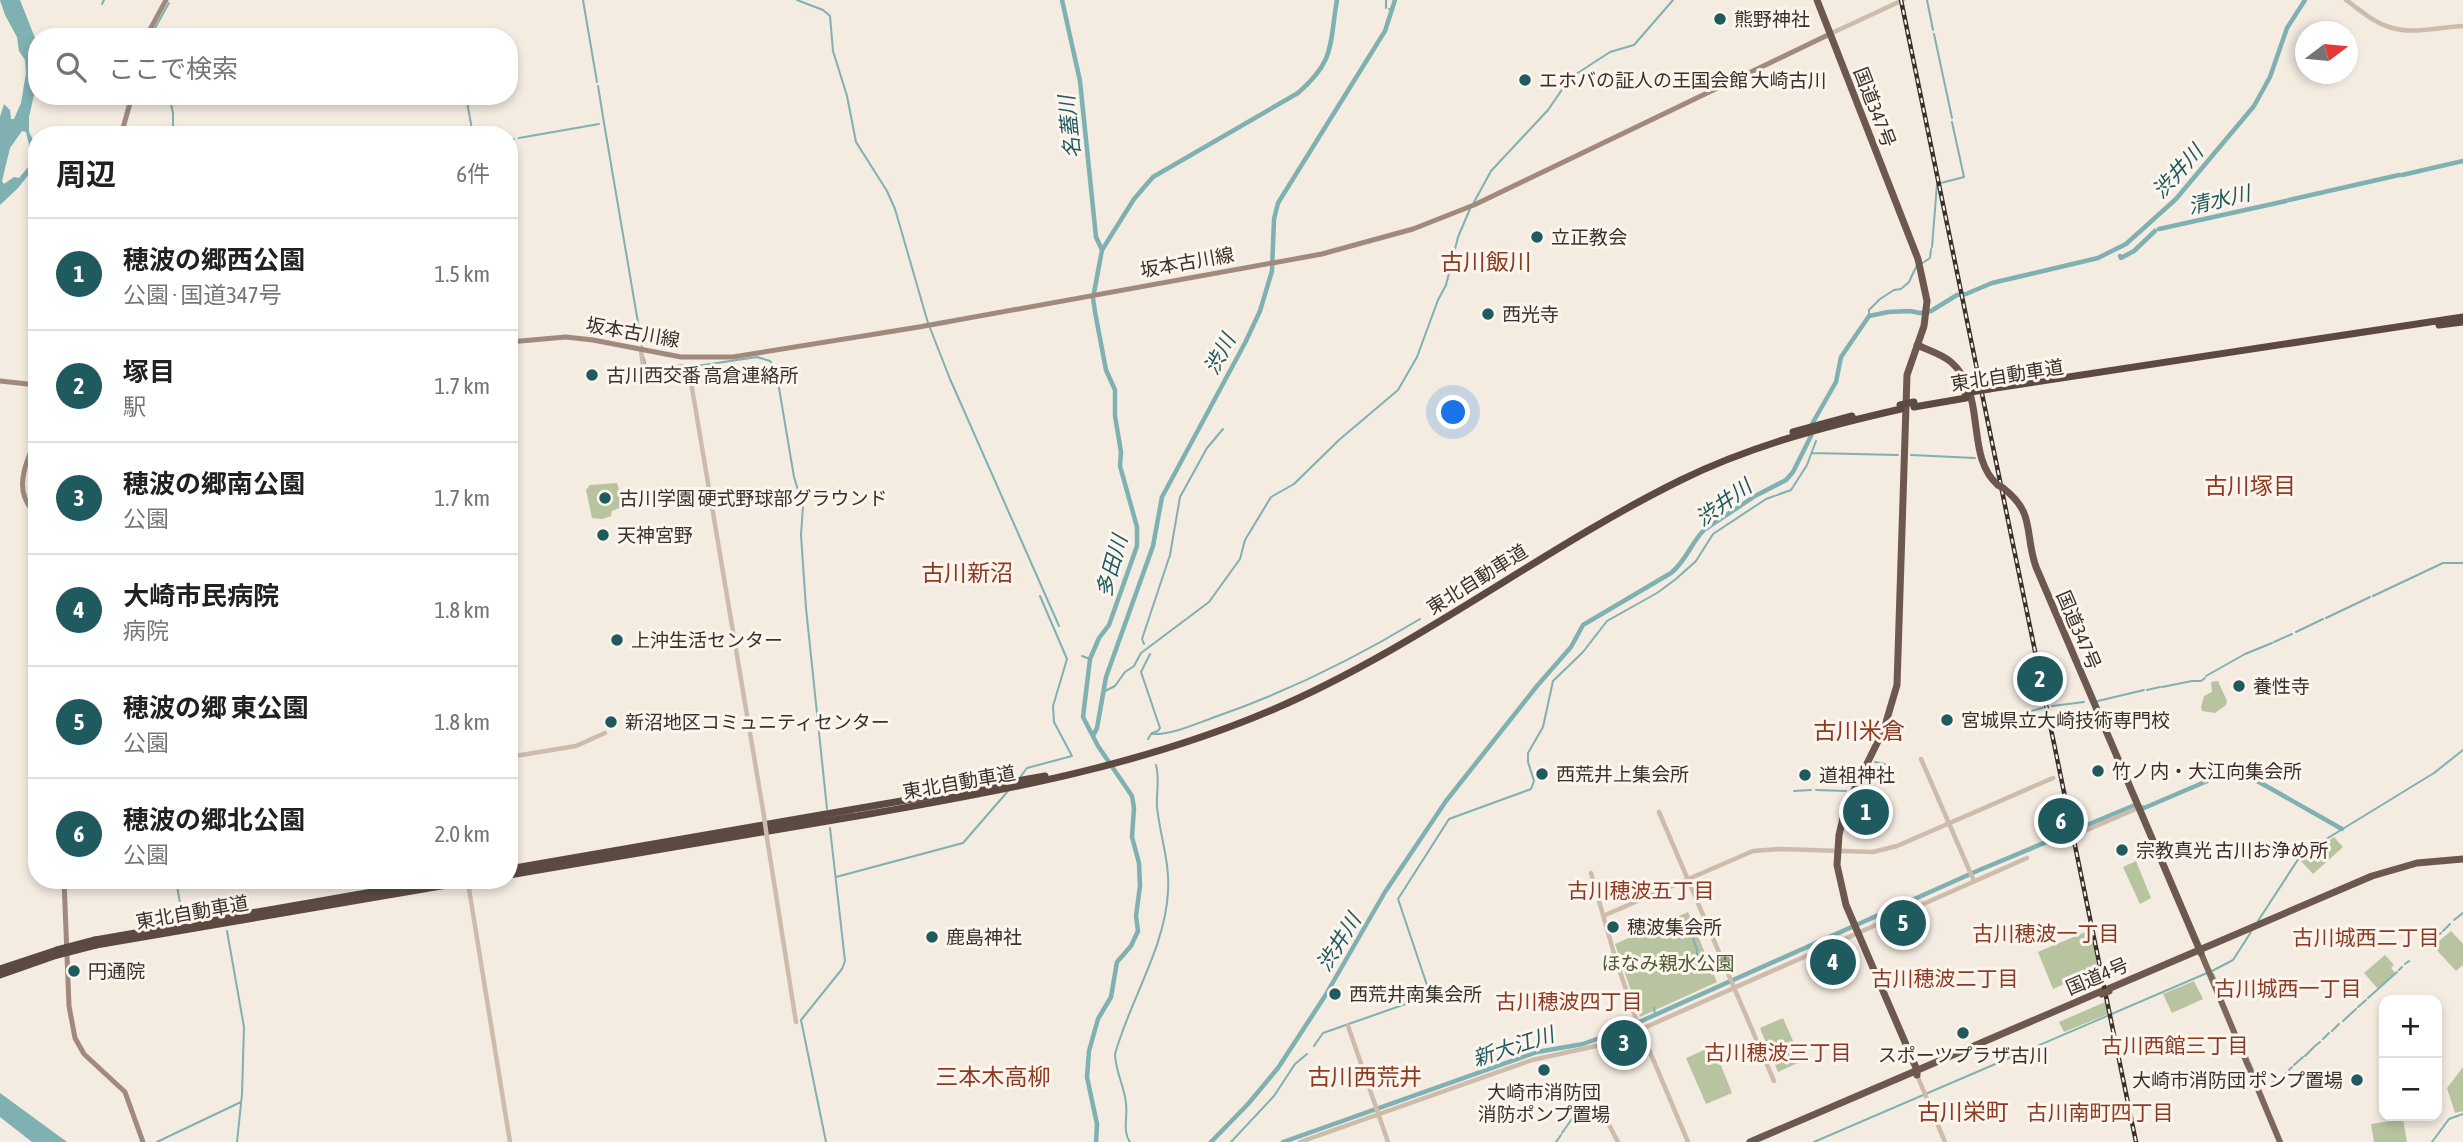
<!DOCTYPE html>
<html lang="ja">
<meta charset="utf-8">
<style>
:root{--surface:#fff;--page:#f6f6f6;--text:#202124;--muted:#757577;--line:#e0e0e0;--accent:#1f5a5e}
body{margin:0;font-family:"Asap Condensed","Noto Sans JP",sans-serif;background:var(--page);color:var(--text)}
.controls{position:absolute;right:21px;bottom:21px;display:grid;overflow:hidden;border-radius:14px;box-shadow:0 4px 10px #0003}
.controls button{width:63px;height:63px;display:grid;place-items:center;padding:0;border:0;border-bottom:2px solid var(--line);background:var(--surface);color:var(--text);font:35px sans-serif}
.compass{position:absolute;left:2295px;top:21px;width:63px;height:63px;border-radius:50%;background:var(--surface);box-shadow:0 4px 10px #0003;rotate:74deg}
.you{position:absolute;left:1454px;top:413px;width:24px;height:24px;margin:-18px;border:5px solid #fff;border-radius:50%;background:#1a73e8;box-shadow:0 0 0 10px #1a73e833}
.badge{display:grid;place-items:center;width:46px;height:46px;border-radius:50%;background:var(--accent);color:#fff;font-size:23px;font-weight:700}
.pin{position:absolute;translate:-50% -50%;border:4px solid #fff;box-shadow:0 2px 7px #0006}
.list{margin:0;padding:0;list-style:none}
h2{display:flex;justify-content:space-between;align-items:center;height:91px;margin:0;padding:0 28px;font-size:30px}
h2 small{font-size:23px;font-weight:400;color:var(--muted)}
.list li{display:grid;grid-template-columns:46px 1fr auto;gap:21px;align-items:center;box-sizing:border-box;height:112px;padding:0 28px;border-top:2px solid var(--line)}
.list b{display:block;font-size:26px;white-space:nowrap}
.list p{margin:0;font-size:23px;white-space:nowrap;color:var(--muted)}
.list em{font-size:23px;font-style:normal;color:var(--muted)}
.icon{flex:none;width:38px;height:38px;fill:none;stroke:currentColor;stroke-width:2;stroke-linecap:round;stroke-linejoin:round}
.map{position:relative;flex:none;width:2463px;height:1142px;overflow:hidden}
.search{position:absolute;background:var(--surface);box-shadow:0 4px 10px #0003;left:28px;top:28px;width:490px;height:77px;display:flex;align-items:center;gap:18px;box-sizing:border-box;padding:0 24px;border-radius:28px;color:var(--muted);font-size:26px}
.panel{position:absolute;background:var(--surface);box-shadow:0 4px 10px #0003;left:28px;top:126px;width:490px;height:763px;border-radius:28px}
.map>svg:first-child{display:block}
.green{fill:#b8c4a0}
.water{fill:#7fb0b2;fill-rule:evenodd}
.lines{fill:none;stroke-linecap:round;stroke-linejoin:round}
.stream{stroke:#7fb0b2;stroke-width:2}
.river{stroke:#7fb0b2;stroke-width:4.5}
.tertiary{stroke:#cdbbac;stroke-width:4.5}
.secondary{stroke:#a18a7d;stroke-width:5}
.primary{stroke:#7d675c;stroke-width:6}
.trunk{stroke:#6c584f;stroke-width:7}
.motorway{stroke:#5c4a42;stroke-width:7}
.rail-casing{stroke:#3b302b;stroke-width:4.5}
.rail{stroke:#fbf5ee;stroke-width:2;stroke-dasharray:5;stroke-linecap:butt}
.tertiary-bridge{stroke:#cdbbac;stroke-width:4.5}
.trunk-bridge{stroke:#6c584f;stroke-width:7}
.motorway-bridge{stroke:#5c4a42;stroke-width:7}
.poi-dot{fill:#1f5a5e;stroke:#fbf5ee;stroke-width:2.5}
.labels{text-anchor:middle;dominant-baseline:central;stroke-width:6;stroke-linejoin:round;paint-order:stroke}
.poi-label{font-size:19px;fill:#3b302b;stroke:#fbf5ee;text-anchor:start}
.street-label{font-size:19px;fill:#3b302b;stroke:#fbf5ee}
.park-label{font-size:19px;fill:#4a5a2e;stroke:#fbf5ee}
.water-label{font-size:21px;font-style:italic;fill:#1f5a5e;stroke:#fbf5ee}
.neighbourhood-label{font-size:21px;fill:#8c3b22;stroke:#fbf5ee}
.quarter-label{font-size:23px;fill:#8c3b22;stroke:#fbf5ee}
</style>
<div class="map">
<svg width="2463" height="1142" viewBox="0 0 2463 1142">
<rect width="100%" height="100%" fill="#f4ebe1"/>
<path class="green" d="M617 483 624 506 612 511 611 516 602 519 592 518 586 490 590 485Z
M2218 681 2227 701 2226 705 2215 713 2202 711 2201 707 2204 696 2212 692 2211 682Z
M2334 837 2343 847 2313 874 2300 860Z
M2136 861 2151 898 2140 904 2123 867Z
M1688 912 1717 982 1640 1017 1615 944Z
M2090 930 2098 969 2053 989 2038 952Z
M2451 931 2463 944V965L2456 971 2433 946Z
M2385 955 2394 965 2391 968 2395 973 2378 989 2364 973Z
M2194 981 2203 999 2172 1013 2163 994Z
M2105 1002 2108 1014 2064 1032 2059 1022Z
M1783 1018 1802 1061 1778 1072 1760 1028Z
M1713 1046 1732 1093 1706 1104 1686 1058Z
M2463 1067V1111L2455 1113 2447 1088Z
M2403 1119 2407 1142H2374L2371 1124Z"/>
<path class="water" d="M0 0H20L37 43 34 95 29 117V132L37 148V164L18 188 0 205V117L4 104 10 110 11 119H14L21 103 26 73 25 60 19 51 17 37 5 15ZM22 131 26 132 30 149 34 151V160L19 178 14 177 4 184 2 181 10 148Z
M0 1093 67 1142H32L0 1117Z"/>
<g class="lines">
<path class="stream" d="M583 0 597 82
M797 0 823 10 830 16 833 51 847 96 856 142 887 191 895 209 928 323
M1927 0 1933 30
M102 4 104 0
M1386 8V0
M1389 9 1392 10
M1934 34 1952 118
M150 37 169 3
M598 86 604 123
M169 96 173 113V135
M421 96 422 98
M466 96 473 135
M424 97 427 96
M604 123 642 346
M519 138 599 124
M509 139H514
M1473 204 1491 171 1548 110 1570 78 1610 52 1634 45 1673 0
M1932 247 1937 184 1964 177 1952 122
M1921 264 1930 258 1931 249
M1869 316V310L1880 299 1894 290 1901 289 1909 282 1916 267
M930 328 950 379 1059 626
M644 358 646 368
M690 367 757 357 770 361 776 370 794 477 803 506 801 535 806 608 827 809
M647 375 684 368
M1812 453 1898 455
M1911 455 1975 458
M2373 596 2443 563H2463
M2326 618 2370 597
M2296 632 2323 619
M2274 642 2292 634
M1144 644 1142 639 1170 555 1180 497 1207 448 1223 429
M1150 654 1141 672 1160 728 1158 731 1152 733
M1082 656 1090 659
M2206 676 2245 654 2272 643
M2162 687 2192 681H2201L2205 678
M2147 690 2160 687
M1103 692 1115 686 1125 672 1134 666 1141 653 1209 602 1240 559 1245 540 1271 497 1294 484 1339 440 1398 390 1417 357 1438 300 1446 285 1458 237 1470 209
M2098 701 2144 690
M2052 706 2084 702
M2014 715 2043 708
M2006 718 2012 716
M2000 720 2004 719
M1987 726 1998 721
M1148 739 1151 734C1171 735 1193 725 1212 718 1285 693 1354 659 1420 619
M1875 762 1885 764
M1021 776 1027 768 1072 756 1054 722 1053 706 1067 659 1040 596
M1816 790 1846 791
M1794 791 1811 790
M836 877 963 843 1008 791
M176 880 181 909
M184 911 222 906 223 908
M2454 920 2463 913
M2258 921 2297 861 2305 852 2434 773 2463 750
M1668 925 1683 919 1690 927
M1690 929 1697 950
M227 931 244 1027 242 1094 237 1142
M2443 931 2450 924
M2439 934 2441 933
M2432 940 2436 937
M2423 948 2429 943
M2405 964 2409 961
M1667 968 1681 960 1697 958V952
M2399 970 2402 967
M2212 971 2233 960 2251 932
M2213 974 2217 983
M2368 998 2397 972
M1422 999 1428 988 1398 899 1449 819 1531 789 1534 781 1528 762V753L1543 727 1553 681 1583 652 1607 621 1657 593 1676 579 1696 561 1713 534 1766 499 1791 490 1807 465 1816 441
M2358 1007 2366 1000
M1654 1008 1655 1015
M2343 1021 2356 1009
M2332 1031 2339 1024
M2323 1039 2329 1033
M1314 1046 1323 1033 1420 999
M2315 1046 2320 1042
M2246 1053 2249 1061
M2305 1056 2314 1047
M2250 1063 2254 1072
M2294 1065 2303 1057
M2289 1070 2292 1067
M2278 1079 2287 1072
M2270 1085 2276 1080
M1562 1133 1581 1106
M157 1142 241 1102
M826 1142 801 1020 842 969 845 961 830 828
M1130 1142C1122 1131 1128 1117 1126 1104 1125 1087 1115 1071 1115 1054 1130 1000 1165 948 1168 892 1170 862 1160 836 1157 807 1156 792 1160 780 1156 765
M1231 1142 1274 1096 1295 1064 1307 1054
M1556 1142 1561 1135
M1814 1142 2207 973
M2432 1142 2449 1119 2463 1114"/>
<path class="river" d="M1062 0 1080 81 1096 237 1102 250
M2402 175 2463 161
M2289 200 2399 175
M2159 229 2286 201
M2120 256 2121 258 2134 251 2155 231
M1093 736 1097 728 1106 677 1153 546 1162 497 1245 343 1260 311 1272 271 1274 219 1278 203 1385 31 1395 0
M2140 807 2144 808 2212 779 2239 775 2259 782 2342 829
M1096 1142 1097 1124 1087 1077 1089 1051 1098 1019 1111 997 1117 962 1131 946 1138 931 1136 916 1140 886 1139 863 1132 837 1134 808 1132 796 1098 746 1083 717 1090 659 1099 638 1109 625 1137 546V527L1120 466 1121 452 1115 416V390L1106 370 1095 312 1093 298 1102 250 1134 199 1153 177 1298 93C1336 60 1329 45 1337 0
M1211 1142 1248 1104 1278 1068 1325 996 1385 892 1446 801 1537 686 1571 647 1583 625 1671 573C1686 561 1691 543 1704 530L1755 496 1786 480 1793 472 1811 436 1812 424 1836 382 1841 357 1869 316 1888 312 1910 311 1920 313 1931 311 1957 295 1966 294 1992 283 2098 258 2126 244 2176 199 2254 106 2270 77 2287 28 2305 0
M1283 1142 1537 1052 1583 1044 1619 1031 1977 871 2135 805"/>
<path class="tertiary" d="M2346 0C2360 10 2373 22 2389 27 2412 35 2440 27 2463 26
M1830 34 1903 0
M641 350 644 373 683 366 689 370 764 816
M509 757 576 746 605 733
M1921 759 1974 881
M1659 812 1774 1081
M2087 830 2138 808
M767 838 796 1022
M1591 873 1615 957 1636 1019 1688 1142
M469 889 510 1142
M1603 916 1753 851 1781 849 1873 852 1897 846 2053 778
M1348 1026 1388 1142
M1917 1075 1945 1142
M1584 1105 1609 1125 1618 1142
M1300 1142 1532 1060 1596 1046 1637 1031 2027 858"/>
<path class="secondary" d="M146 37 166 0
M121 135 132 96
M509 342 566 337 593 340 681 357H733L919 327 1322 254 1413 229 1474 205 1830 34
M0 381 37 385
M37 436C30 454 17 479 25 498 28 505 33 512 37 518
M64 880 69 1006 75 1038 84 1054 125 1092 143 1142"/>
<path class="primary" d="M2201 953 2280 1142"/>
<path class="trunk" d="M1817 0 1918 259 1927 301 1924 326 1907 375 1897 685 1884 729 1855 788 1843 818 1839 835 1837 865 1846 905 1917 1070V1075
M1917 345C1928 350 1942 354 1951 362 1988 394 1964 456 1998 485
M2003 488C2036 513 2024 533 2036 567L2201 953
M2108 989 2372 876 2417 863 2463 859
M1750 1142 2102 991"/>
<path class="motorway" d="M2439 325 2463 322
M1989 389 2463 317
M1914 407 1966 398
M1793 432 1852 416
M509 869 1045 776
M509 875C629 855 749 835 869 814 1007 790 1143 765 1272 710 1417 648 1541 549 1681 480 1750 446 1826 426 1901 409
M95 940 441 880
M96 945 476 880
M0 969 57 950
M0 975 57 955"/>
<defs>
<path id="rail" d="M1901 0 2136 1142"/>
</defs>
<use href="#rail" class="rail-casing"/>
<use href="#rail" class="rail"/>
<path class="tertiary-bridge" d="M764 816 767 838
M468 880 469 889"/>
<path class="trunk-bridge" d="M1998 485 2003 488
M2102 994 2109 991"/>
<path class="motorway-bridge" d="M1965 393 1989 389
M1900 405 1914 402
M57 950 95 940
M57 955 96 945"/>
</g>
<g class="poi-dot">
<circle cx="1720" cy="19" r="7"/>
<circle cx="1525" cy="80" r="7"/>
<circle cx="1537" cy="237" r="7"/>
<circle cx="1488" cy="314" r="7"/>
<circle cx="592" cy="375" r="7"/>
<circle cx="605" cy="498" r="7"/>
<circle cx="603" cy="535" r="7"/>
<circle cx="617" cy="640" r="7"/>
<circle cx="2239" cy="686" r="7"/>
<circle cx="1947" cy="720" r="7"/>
<circle cx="611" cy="722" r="7"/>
<circle cx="2098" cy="771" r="7"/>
<circle cx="1542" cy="774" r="7"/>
<circle cx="1805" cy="775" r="7"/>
<circle cx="2122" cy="850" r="7"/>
<circle cx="1613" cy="927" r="7"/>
<circle cx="932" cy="937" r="7"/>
<circle cx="74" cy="971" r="7"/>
<circle cx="1335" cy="994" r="7"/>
<circle cx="1963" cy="1033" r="7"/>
<circle cx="1544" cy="1070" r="7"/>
<circle cx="2357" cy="1080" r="7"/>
</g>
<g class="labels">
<g class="poi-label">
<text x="1734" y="19">熊野神社</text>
<text x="1539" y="80">エホバの証人の王国会館 大崎古川</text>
<text x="1551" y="237">立正教会</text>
<text x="1502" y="314">西光寺</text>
<text x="606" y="375">古川西交番 高倉連絡所</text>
<text x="619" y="498">古川学園 硬式野球部グラウンド</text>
<text x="617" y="535">天神宮野</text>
<text x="631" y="640">上沖生活センター</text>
<text x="2253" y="686">養性寺</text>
<text x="1961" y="720">宮城県立大崎技術専門校</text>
<text x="625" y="722">新沼地区コミュニティセンター</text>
<text x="2112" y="771">竹ノ内・大江向集会所</text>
<text x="1556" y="774">西荒井上集会所</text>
<text x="1819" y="775">道祖神社</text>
<text x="2136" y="850">宗教真光 古川お浄め所</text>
<text x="1627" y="927">穂波集会所</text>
<text x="946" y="937">鹿島神社</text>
<text x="88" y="971">円通院</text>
<text x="1349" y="994">西荒井南集会所</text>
<text x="1963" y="1055" text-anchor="middle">スポーツプラザ古川</text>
<text x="2343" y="1080" text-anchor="end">大崎市消防団 ポンプ置場</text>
<text x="1544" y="1092" text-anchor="middle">大崎市消防団<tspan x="1544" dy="22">消防ポンプ置場</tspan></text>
</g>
<g class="street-label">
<text transform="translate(1875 107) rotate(69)">国道347号</text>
<text transform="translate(1187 262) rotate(-10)">坂本古川線</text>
<text transform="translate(633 332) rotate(10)">坂本古川線</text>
<text transform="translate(2007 375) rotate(-9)">東北自動車道</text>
<text transform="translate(1477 579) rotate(-32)">東北自動車道</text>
<text transform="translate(2079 630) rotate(67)">国道347号</text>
<text transform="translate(959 782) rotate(-10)">東北自動車道</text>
<text transform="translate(192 912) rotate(-10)">東北自動車道</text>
<text transform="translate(2097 976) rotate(-23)">国道4号</text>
</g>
<g class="park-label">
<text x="1668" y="963">ほなみ親水公園</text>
</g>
<g class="water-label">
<text transform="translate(1069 127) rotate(-96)">名蓋川</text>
<text transform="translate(2177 171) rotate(-48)">渋井川</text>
<text transform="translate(2219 199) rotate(-13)">清水川</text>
<text transform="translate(1219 354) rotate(-62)">渋川</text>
<text transform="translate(1723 502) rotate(-36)">渋井川</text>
<text transform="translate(1111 566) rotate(-74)">多田川</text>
<text transform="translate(1338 942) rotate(-58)">渋井川</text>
<text transform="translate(1513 1046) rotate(-18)">新大江川</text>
</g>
<g class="neighbourhood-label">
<text x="1641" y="890">古川穂波五丁目</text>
<text x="2046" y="933">古川穂波一丁目</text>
<text x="2366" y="937">古川城西二丁目</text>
<text x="1945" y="978">古川穂波二丁目</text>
<text x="2288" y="988">古川城西一丁目</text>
<text x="1569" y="1001">古川穂波四丁目</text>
<text x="2175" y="1045">古川西館三丁目</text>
<text x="1778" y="1052">古川穂波三丁目</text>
<text x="2100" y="1112">古川南町四丁目</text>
</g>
<g class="quarter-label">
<text x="1486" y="262">古川飯川</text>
<text x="2250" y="486">古川塚目</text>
<text x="967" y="573">古川新沼</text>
<text x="1859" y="731">古川米倉</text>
<text x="993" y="1077">三本木高柳</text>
<text x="1365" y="1077">古川西荒井</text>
<text x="1963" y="1112">古川栄町</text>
</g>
</g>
</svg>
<div class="controls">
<button>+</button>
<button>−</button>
</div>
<svg class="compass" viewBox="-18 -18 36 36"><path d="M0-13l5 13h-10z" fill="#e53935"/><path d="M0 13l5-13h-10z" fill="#757577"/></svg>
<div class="you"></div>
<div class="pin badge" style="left:1866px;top:812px">1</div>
<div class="pin badge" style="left:2040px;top:679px">2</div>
<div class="pin badge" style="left:1624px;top:1043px">3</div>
<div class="pin badge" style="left:1833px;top:962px">4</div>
<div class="pin badge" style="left:1903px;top:923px">5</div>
<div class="pin badge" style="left:2061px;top:821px">6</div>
<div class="search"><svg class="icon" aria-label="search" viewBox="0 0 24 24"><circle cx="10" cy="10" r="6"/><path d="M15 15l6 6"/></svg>ここで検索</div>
<section class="panel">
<h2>周辺<small>6件</small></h2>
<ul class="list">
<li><span class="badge">1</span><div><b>穂波の郷西公園</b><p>公園 · 国道347号</p></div><em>1.5 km</em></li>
<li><span class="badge">2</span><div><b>塚目</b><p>駅</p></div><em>1.7 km</em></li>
<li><span class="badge">3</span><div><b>穂波の郷南公園</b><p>公園</p></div><em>1.7 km</em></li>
<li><span class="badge">4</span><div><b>大崎市民病院</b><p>病院</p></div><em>1.8 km</em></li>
<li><span class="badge">5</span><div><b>穂波の郷 東公園</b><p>公園</p></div><em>1.8 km</em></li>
<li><span class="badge">6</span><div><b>穂波の郷北公園</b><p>公園</p></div><em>2.0 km</em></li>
</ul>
</section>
</div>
